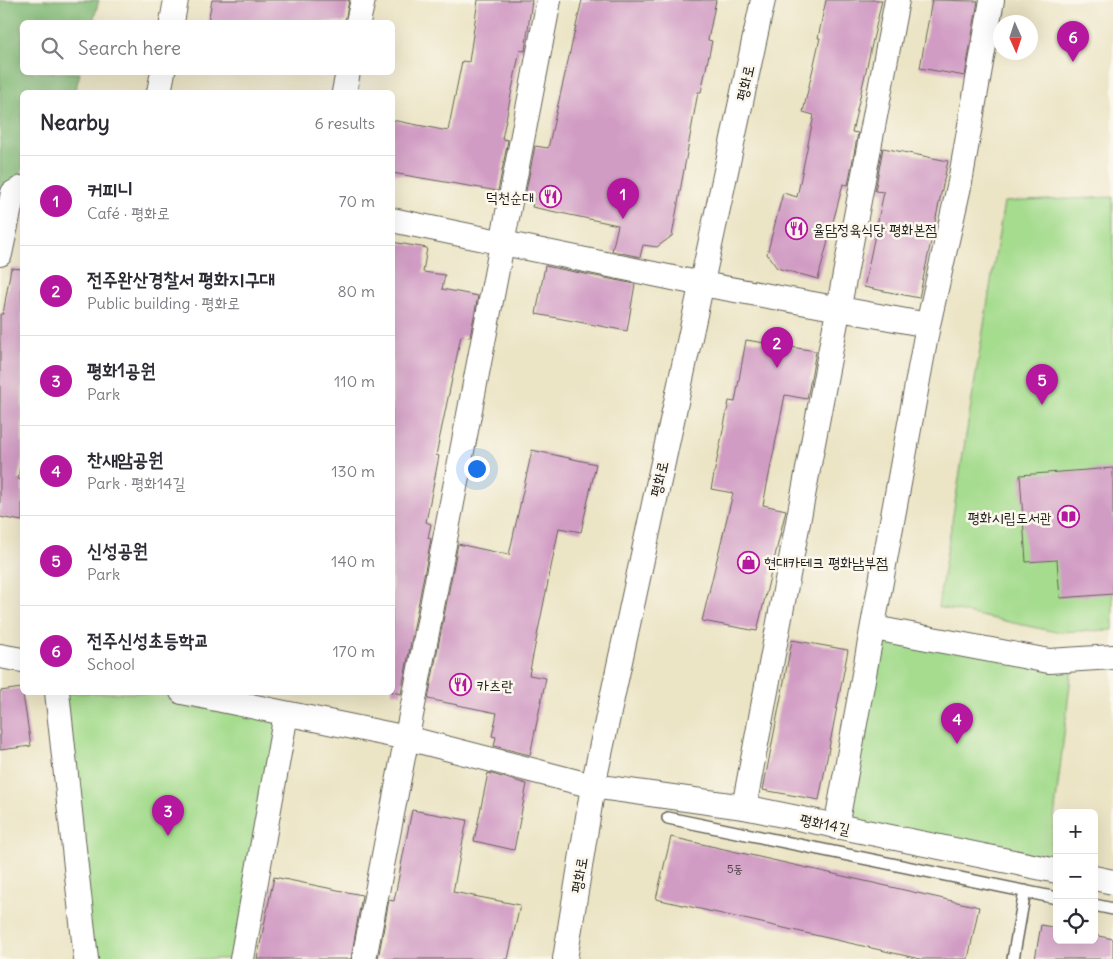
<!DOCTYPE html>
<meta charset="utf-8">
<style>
:root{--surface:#fff;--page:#f7f7f7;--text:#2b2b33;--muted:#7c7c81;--line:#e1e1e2;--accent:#b5179e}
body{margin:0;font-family:Delius,"Poor Story",sans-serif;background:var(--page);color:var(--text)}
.controls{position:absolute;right:15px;bottom:15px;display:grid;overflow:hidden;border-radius:8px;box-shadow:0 5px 20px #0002}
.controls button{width:45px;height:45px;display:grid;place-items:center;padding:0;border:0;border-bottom:1px solid var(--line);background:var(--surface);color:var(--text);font:25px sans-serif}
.compass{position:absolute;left:993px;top:15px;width:45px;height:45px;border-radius:50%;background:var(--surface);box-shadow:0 5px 20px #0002;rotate:177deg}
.you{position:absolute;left:476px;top:468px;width:18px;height:18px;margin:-12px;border:4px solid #fff;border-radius:50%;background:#1a73e8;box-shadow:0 0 0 8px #1a73e833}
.badge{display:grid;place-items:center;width:32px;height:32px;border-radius:50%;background:var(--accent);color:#fff;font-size:16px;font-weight:700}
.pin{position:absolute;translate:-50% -41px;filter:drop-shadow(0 1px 2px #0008)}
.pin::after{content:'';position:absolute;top:26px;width:18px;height:15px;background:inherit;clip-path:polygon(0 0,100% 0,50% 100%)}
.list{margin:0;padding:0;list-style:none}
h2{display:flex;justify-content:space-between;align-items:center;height:65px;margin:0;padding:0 20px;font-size:21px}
h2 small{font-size:16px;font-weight:400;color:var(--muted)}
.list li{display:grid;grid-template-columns:32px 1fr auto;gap:15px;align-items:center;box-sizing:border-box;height:90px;padding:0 20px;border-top:1px solid var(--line)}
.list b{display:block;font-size:19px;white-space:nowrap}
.list p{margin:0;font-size:16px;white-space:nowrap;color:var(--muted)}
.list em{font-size:16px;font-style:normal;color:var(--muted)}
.icon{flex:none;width:28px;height:28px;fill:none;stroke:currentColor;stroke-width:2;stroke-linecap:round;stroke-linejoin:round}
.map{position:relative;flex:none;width:1113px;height:959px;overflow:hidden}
.search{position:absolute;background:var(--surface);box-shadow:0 5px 20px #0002;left:20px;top:20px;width:375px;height:55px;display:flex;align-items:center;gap:12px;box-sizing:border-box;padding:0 18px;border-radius:8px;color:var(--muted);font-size:19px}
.panel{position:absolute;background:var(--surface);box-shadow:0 5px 20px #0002;left:20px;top:90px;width:375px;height:605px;border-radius:8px}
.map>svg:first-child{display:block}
.green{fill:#a5dc8e;stroke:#607c55}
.forest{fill:#84bc79;stroke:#506c4a}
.building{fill:#d19cc4}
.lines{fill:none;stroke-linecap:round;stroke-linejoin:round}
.service-casing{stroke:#646257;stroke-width:14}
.minor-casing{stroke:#646257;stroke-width:26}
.service{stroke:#fff;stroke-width:11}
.minor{stroke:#fff;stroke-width:24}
.labels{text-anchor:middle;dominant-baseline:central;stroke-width:5;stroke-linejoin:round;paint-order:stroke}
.number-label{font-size:12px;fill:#493c46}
.street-label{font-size:15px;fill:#1c1c1c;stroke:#fbf7ec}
.poi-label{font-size:15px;fill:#1c1c1c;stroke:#fbf7ec;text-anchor:start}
</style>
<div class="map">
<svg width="1113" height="959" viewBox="0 0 1113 959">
<rect width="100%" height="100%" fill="#fbf7ec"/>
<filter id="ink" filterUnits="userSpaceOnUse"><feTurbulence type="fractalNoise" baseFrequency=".02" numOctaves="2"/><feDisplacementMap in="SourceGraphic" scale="10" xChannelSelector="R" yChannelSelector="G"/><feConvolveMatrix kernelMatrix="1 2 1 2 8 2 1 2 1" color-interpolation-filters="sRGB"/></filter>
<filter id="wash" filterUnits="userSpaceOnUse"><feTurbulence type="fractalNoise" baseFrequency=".0096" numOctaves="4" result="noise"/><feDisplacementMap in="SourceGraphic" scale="20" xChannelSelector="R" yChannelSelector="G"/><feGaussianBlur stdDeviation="1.12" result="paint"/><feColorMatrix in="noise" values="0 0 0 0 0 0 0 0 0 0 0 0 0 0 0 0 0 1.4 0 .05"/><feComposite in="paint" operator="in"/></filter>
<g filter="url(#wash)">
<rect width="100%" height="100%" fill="#ebe4c5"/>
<path class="green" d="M1113 197V630L1056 632 938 607 1004 202Z
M874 628 1073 659 1048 869 836 827Z
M57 693H181L286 714 242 959H86Z"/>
<path class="forest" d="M0 0H99L93 22H22V72L80 73 75 92H22V178L0 192Z"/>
<g id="blocks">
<path class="building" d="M212 0H349L345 22H208Z
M478 0H532L525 51 520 50 502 139 508 140 498 191 392 173V120L448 131 462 61 469 62Z
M582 0H716L708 40 712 41 701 92H698L672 236 657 247 643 245 640 257 612 251 618 225 532 207 534 198 525 196 535 146 548 148Z
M826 0H882L852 132 858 133 848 185 843 184 818 279 777 268 767 254 783 193 797 197 814 115 803 112 820 38H818Z
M932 0 978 1 965 76 920 68Z
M883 148 948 161 919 298 864 287 884 192 875 191Z
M392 242 427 248 423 272 445 275 442 289 478 296 470 337 461 336 436 455 439 456 426 522 431 524 428 538 431 539 401 694 392 692Z
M545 266 635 284 627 331 536 314Z
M11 268 22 269V458L18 479 22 480V521L0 517V314H3Z
M746 340 816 351 807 399 785 395 763 505 786 510 757 631 702 621 733 493 711 489 729 401 735 402Z
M532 450 596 464 581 532 559 528 529 675 546 678 530 755 494 746 496 737 492 736 497 713 428 699 458 544 509 555Z
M1113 468V594L1060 598 1057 560 1026 562 1020 475Z
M792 640 848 650 819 800 763 790Z
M22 688 31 746 0 750V691Z
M488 773 527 784 514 850 474 841Z
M412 810 467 820 453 892 520 905 508 959H378L389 900 394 901Z
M671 837 979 907 968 959H920L656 899Z
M274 877 362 895 351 959H257Z
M1041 925 1057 928V940H1094V935L1113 939V959H1035Z"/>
</g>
</g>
<g filter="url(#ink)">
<use href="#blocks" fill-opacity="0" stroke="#646257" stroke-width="1"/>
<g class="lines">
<defs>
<path id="service" d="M668 818 1057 898
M1094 905 1113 909
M1013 959 1025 891"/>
<path id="minor" d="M172 22 176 0
M358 22 363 0
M159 92 163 72
M344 92 348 72
M392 220 702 284 928 325
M0 254 13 193 22 188
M874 628 1049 661 1113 657
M0 656 22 660
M57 692 86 959
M182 692 407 738 593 786 744 807 1057 871
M744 807 897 0
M836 827 928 325 960 182 992 0
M1094 878 1113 882
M242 959 286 714
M364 959 549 0
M565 959 593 786 763 0"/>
</defs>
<use href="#service" class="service-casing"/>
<use href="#minor" class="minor-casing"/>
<use href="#service" class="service"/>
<use href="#minor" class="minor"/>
</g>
</g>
<defs>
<symbol id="restaurant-ring" viewBox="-11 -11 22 22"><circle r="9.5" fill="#fbf7ec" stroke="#b5179e" stroke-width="1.5"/><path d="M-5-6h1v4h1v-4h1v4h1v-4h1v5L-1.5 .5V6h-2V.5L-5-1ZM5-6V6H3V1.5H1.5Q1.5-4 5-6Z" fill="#b5179e"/></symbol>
<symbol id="library-ring" viewBox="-11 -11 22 22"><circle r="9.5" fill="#fbf7ec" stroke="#b5179e" stroke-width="1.5"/><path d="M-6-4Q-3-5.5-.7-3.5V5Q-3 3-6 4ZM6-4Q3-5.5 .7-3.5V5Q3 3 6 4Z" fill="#b5179e"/></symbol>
<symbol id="shop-ring" viewBox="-11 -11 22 22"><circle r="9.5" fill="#fbf7ec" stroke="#b5179e" stroke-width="1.5"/><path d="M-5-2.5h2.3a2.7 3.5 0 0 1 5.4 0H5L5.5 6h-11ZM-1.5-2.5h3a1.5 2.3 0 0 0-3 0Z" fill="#b5179e"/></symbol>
</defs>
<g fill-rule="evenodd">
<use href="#restaurant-ring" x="538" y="184" width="25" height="25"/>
<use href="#restaurant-ring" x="784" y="216" width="25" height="25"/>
<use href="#library-ring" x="1056" y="504" width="25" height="25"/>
<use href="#shop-ring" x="736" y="550" width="25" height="25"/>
<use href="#restaurant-ring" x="448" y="672" width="25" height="25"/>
</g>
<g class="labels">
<g class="number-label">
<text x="735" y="868">5동</text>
</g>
<g class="street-label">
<text transform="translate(745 83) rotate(-78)">평화로</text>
<text transform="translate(659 479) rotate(-78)">평화로</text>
<text transform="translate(825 824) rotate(12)">평화14길</text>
<text transform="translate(579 875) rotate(-81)">평화로</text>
</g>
<g class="poi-label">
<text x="534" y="197" text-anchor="end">덕천순대</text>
<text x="813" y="229">율담정육식당 평화본점</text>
<text x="1052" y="517" text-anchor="end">평화시립도서관</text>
<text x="764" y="562">현대카테크 평화남부점</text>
<text x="477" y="685">카츠란</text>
</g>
</g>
</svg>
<div class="controls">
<button>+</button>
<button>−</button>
<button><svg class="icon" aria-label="locate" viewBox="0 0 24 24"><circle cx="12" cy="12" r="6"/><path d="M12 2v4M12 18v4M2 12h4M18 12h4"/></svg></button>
</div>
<svg class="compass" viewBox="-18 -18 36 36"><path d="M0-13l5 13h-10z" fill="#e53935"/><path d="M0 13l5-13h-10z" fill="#7c7c81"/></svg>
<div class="you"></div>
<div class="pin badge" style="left:623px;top:219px">1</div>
<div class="pin badge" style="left:777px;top:368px">2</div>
<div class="pin badge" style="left:168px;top:836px">3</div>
<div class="pin badge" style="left:957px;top:744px">4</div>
<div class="pin badge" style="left:1042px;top:405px">5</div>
<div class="pin badge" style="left:1073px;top:62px">6</div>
<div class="search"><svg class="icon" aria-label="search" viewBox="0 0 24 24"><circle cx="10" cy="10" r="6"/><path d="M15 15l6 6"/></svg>Search here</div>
<section class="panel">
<h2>Nearby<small>6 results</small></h2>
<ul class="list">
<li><span class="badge">1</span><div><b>커피니</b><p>Café · 평화로</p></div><em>70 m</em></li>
<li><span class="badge">2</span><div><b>전주완산경찰서 평화지구대</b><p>Public building · 평화로</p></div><em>80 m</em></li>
<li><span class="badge">3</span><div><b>평화1공원</b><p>Park</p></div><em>110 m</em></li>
<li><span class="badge">4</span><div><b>찬새암공원</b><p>Park · 평화14길</p></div><em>130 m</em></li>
<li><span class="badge">5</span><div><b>신성공원</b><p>Park</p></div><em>140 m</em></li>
<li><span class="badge">6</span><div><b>전주신성초등학교</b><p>School</p></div><em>170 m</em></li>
</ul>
</section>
</div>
